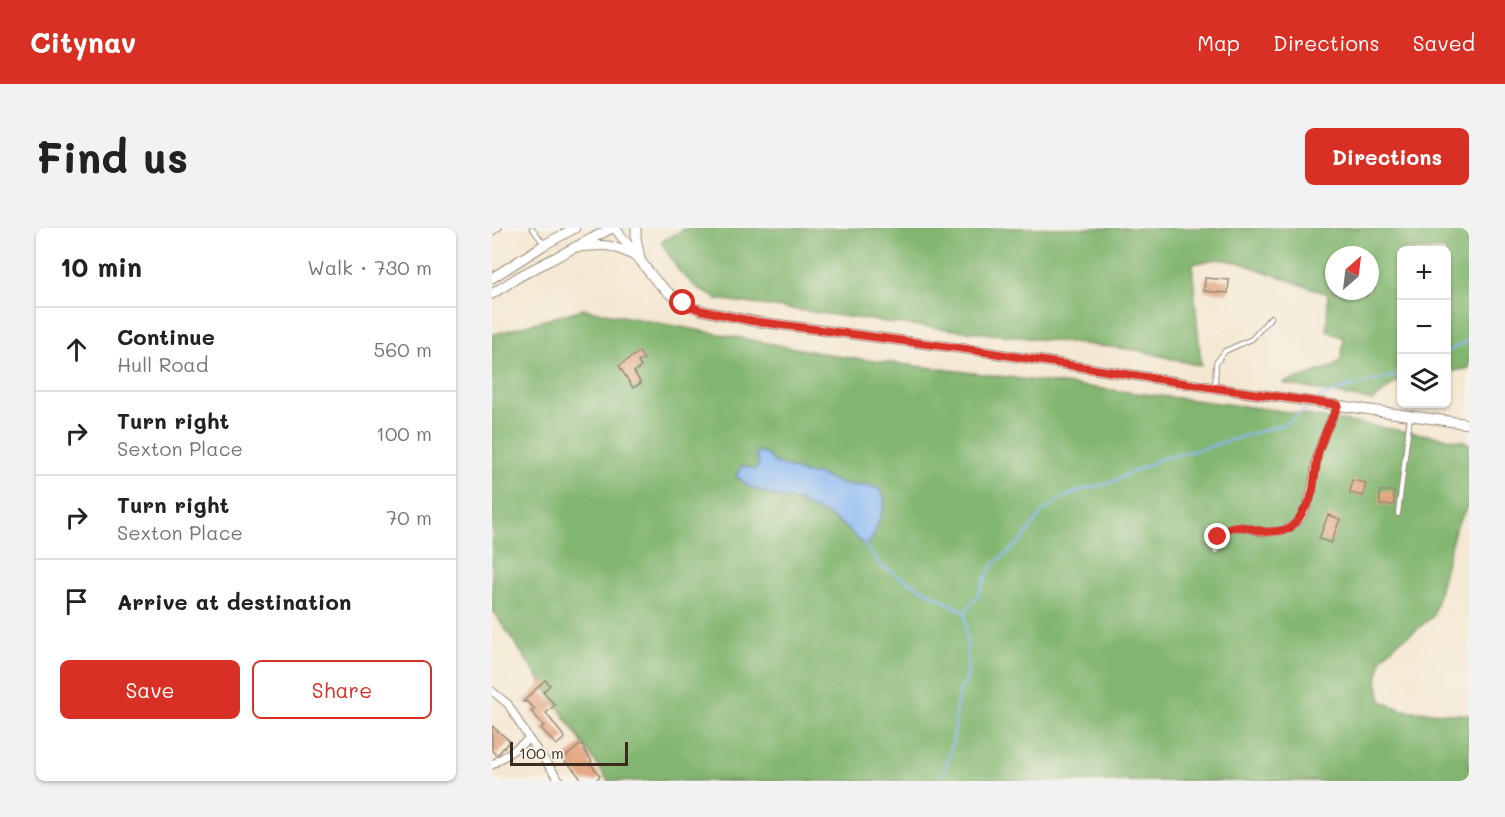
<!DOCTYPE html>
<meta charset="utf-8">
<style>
:root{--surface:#fff;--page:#f2f2f2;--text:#222;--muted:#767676;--line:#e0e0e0;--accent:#d93025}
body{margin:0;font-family:Mali,sans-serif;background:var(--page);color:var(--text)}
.controls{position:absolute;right:18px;top:18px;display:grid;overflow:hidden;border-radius:9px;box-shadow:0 2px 4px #0004}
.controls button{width:54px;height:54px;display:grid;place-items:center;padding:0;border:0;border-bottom:2px solid var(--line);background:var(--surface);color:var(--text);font:30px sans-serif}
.compass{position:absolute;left:833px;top:18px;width:54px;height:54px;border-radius:50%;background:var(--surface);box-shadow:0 2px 4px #0004;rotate:28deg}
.scale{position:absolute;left:18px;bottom:15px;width:118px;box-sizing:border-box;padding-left:6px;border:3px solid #3b2a1e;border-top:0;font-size:16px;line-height:21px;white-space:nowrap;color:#3b2a1e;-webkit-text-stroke:4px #f7f3e8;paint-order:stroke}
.stop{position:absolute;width:18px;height:18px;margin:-14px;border:4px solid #d93025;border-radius:50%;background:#fff}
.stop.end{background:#d93025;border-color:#fff;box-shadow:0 2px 6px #0008}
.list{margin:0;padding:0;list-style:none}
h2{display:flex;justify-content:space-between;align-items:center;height:78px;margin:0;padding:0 24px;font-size:26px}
h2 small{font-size:20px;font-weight:400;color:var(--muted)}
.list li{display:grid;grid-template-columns:39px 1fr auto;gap:18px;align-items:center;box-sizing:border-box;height:84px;padding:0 24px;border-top:2px solid var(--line)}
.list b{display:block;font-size:22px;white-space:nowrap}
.list p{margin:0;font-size:20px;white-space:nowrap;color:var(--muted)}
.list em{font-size:20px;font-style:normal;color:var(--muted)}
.actions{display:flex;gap:12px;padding:18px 24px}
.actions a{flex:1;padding:14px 0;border:2px solid var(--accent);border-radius:9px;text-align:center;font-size:21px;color:var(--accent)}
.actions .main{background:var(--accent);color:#fff}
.icon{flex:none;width:33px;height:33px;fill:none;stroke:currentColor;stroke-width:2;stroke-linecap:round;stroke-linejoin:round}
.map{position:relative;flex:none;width:977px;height:553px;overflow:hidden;border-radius:9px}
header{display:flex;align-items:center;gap:36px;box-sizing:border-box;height:84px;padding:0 30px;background:var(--accent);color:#fff}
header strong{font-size:28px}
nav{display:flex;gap:33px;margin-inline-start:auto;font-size:21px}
.intro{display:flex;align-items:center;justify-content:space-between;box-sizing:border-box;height:144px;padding:0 36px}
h1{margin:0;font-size:42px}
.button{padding:15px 27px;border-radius:9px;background:var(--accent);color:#fff;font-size:21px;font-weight:700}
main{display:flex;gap:36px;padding:0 36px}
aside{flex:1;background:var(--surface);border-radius:9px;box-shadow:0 2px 4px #0004}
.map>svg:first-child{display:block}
.forest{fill:#82b670;stroke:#5e7047;stroke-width:1.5;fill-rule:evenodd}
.water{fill:#8ab9f5;stroke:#62728a;stroke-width:1.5}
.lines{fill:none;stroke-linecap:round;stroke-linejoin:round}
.stream{stroke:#8ab9f5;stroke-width:2}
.building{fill:#e2a580}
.lane-casing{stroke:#988978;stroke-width:6}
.street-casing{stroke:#988978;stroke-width:9}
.secondary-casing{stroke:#988978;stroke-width:11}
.lane{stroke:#fff;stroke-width:4}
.street{stroke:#fff;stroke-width:7}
.secondary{stroke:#fff;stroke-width:9}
.route{stroke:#d93025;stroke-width:8}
</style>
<header>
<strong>Citynav</strong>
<nav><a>Map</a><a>Directions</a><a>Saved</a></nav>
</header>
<div class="intro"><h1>Find us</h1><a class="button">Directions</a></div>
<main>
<aside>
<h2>10 min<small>Walk · 730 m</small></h2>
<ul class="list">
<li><svg class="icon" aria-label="ahead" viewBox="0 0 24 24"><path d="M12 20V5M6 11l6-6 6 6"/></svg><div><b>Continue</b><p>Hull Road</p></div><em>560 m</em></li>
<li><svg class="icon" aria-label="right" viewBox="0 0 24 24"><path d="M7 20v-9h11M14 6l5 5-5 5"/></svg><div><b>Turn right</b><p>Sexton Place</p></div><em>100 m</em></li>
<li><svg class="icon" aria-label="right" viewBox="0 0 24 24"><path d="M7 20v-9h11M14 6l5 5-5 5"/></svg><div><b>Turn right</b><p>Sexton Place</p></div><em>70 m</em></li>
<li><svg class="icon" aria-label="arrive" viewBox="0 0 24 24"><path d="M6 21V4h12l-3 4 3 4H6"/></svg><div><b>Arrive at destination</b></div></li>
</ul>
<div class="actions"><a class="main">Save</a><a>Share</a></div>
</aside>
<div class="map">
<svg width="977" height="553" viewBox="0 0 977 553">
<rect width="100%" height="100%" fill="#f7f3e8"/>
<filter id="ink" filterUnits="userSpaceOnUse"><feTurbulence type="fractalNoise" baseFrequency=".0167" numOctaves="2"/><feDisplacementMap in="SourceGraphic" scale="12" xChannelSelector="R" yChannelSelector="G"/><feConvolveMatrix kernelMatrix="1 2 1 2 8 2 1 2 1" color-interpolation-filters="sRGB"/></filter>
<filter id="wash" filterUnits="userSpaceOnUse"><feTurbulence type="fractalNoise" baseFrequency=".008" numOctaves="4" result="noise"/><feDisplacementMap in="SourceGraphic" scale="24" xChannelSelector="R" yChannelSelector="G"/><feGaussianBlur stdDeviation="1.35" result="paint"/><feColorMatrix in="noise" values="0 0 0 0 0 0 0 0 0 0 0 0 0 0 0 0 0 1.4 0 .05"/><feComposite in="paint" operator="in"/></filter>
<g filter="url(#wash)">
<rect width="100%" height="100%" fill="#f4e8d2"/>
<path class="forest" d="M194 0H977V140L955 144 954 22H910L909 153 903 155 881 173 790 155 841 139 849 132 852 110 835 103 836 66 746 34 725 31 700 36 709 138 645 122 401 95 225 71 204 59 187 43 169 14ZM842 27H878V63H842Z
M91 81 351 129 783 182 972 213 977 216V277L974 281 963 301 941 388 923 403 905 415 890 430 885 452 889 473 910 482 977 487V553H116L0 381V107Z"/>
<path class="water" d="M268 223 276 227 282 234 314 246H325L336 250 352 257 377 258 385 260 390 264 393 273 391 282 381 309 375 317 369 314 351 297 332 285 320 281 306 273 285 269 258 259 244 248 250 238 263 241 267 238 264 225Z"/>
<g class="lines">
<path class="stream" d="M954 124 977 112
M826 171 844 163 910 146
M372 316 390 339 473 384
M449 553 458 525 463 501 464 478 467 466 473 456 476 444 473 384 486 367 496 345 503 335 530 312 551 284 570 270 592 261 615 256 669 231 716 219 795 195 817 179"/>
</g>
<g id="blocks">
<path class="building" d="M713 50 737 52 736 65 712 63Z
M147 124 152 131 146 134 149 139 142 144 149 155 141 160 127 138Z
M860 252 874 255 871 268 858 265Z
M888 263H902V277H888Z
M836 287 848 291 839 315 827 311Z
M53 452 58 457 51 464 63 477 54 485 73 510 64 517 49 500 52 498 39 483 43 481 35 474H31Z
M0 498 18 513 5 527 0 523Z
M89 516 93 521 92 522 100 533 98 535 108 548 103 553H91L76 535 75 536 71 531Z"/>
</g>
</g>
<g filter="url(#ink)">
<use href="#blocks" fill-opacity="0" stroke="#988978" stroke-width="1.5"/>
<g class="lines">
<defs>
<path id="lane" d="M40 0 52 16
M0 5 7 0
M723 159 724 135 733 123 760 111 779 89
M906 286 918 188"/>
<path id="street" d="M724 322 726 309C730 306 734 302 738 300 748 295 763 304 774 304 779 304 784 304 788 303 823 296 819 250 826 224 831 208 839 192 846 177
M0 463 16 476 37 511 68 553
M0 537 37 511"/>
<path id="secondary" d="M123 0 164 53 177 65 191 75 208 82 260 93 481 122 723 160 977 196
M144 0V10L148 30
M87 19C115 16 118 16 143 28
M0 50 52 17 83 0
M0 66 28 48 120 0"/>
</defs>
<use href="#lane" class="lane-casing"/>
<use href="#street" class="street-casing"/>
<use href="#secondary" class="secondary-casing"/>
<use href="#lane" class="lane"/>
<use href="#street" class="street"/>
<use href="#secondary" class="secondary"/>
</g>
</g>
<g class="lines" filter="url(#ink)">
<path class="route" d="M191 75 208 82 260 93 481 122 723 160 846 177 834 203 826 225 821 261 818 272 806 292 797 301 786 303 774 304 751 299H739L726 309"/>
</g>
</svg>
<div class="controls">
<button>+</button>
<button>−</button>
<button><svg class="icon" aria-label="layers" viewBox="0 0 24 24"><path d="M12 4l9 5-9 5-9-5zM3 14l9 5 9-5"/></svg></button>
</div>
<svg class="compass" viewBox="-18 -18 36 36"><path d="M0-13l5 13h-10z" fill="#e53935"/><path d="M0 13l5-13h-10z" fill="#767676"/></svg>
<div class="scale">100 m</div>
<div class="stop" style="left:191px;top:75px"></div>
<div class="stop end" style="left:726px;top:309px"></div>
</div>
</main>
